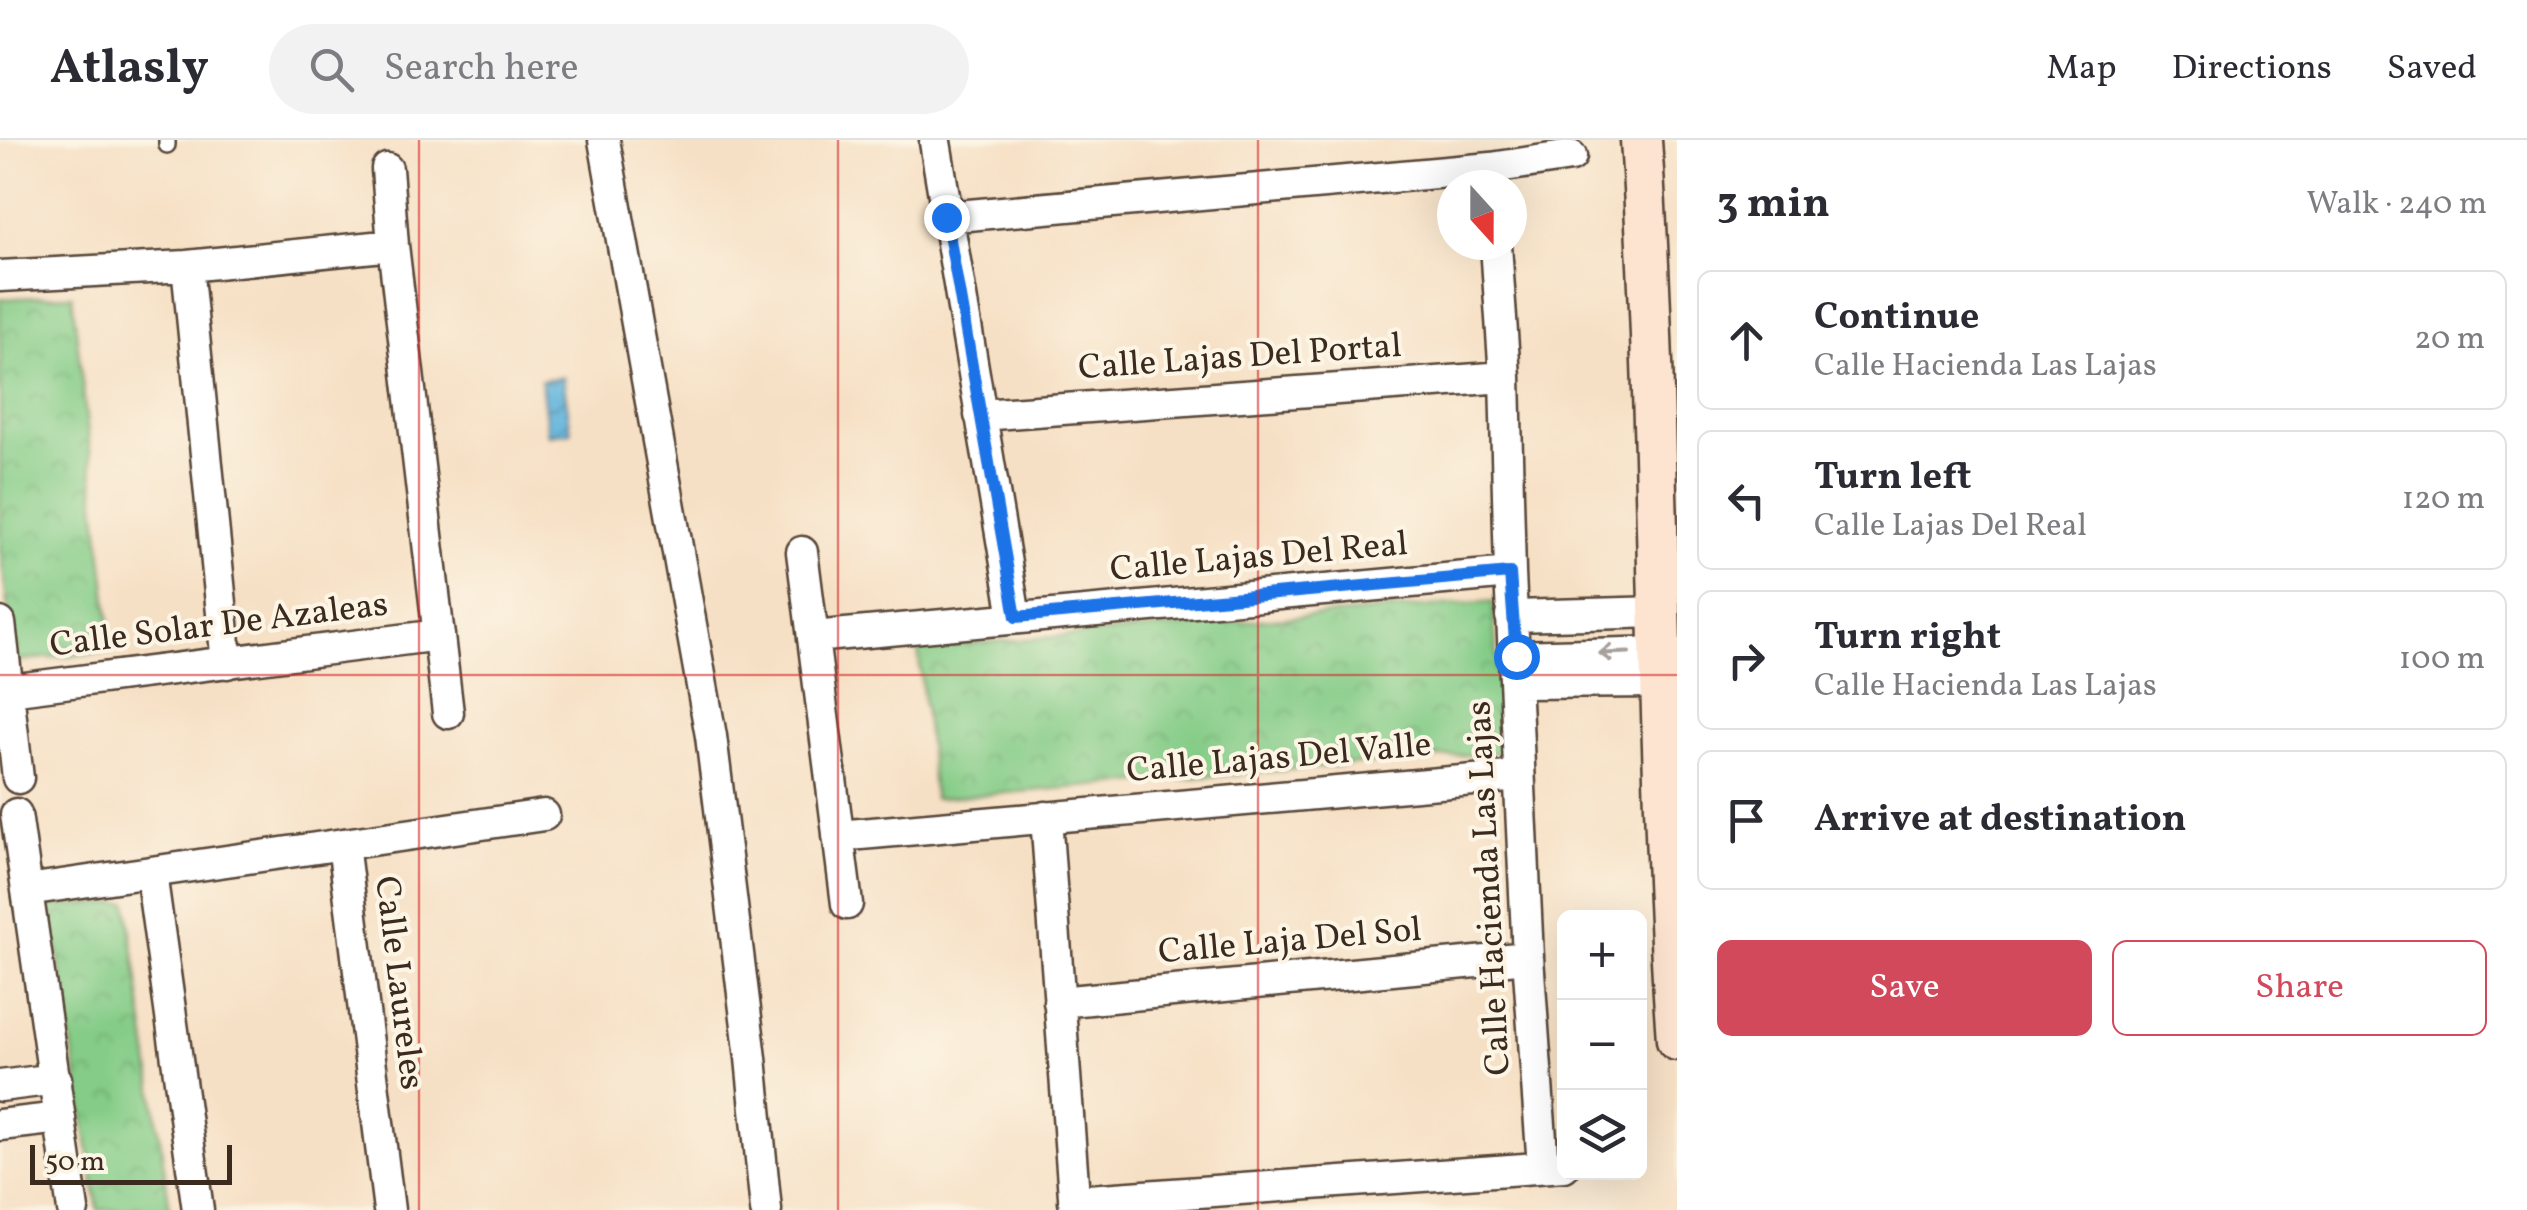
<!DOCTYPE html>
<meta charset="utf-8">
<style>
:root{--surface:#fff;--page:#f2f2f3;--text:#2b2b33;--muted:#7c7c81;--line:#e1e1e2;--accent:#d1495b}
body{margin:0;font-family:Vollkorn,serif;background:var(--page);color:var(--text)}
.controls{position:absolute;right:30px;bottom:30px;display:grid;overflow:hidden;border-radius:15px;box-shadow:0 10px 40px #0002}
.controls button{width:90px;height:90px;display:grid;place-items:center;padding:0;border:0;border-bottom:2px solid var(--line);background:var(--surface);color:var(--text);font:50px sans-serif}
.compass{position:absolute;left:1437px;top:30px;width:90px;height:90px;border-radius:50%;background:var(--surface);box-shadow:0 10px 40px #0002;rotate:159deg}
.scale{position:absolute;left:30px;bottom:25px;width:202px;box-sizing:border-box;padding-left:10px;border:5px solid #3b2a1e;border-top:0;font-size:28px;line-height:35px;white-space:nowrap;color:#3b2a1e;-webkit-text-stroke:8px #fcf5e5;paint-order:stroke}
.stop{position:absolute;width:30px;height:30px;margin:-22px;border:8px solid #1a73e8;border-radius:50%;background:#fff}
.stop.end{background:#1a73e8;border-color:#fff;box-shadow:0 2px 10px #0008}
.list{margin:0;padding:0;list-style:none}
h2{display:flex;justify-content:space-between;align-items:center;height:130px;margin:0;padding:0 40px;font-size:42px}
h2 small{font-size:32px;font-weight:400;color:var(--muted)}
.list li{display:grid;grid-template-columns:65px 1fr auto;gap:30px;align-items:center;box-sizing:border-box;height:140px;margin:0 20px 20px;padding:0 20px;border:2px solid var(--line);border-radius:15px}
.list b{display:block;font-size:38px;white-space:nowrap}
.list p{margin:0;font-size:32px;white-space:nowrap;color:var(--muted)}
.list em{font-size:32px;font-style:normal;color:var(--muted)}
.actions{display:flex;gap:20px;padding:30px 40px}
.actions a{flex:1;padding:22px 0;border:2px solid var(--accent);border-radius:15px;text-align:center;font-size:35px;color:var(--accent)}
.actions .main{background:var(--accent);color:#fff}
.icon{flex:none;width:55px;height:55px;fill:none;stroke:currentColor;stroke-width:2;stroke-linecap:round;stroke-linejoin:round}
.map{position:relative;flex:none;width:1677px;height:1070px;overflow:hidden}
header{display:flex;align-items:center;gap:60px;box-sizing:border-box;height:140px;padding:0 50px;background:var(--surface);border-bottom:2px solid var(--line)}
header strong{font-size:48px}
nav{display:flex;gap:55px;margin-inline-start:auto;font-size:35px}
.search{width:700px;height:90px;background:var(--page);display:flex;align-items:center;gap:25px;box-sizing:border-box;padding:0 35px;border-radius:55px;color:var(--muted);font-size:38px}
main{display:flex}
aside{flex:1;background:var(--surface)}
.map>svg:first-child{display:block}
.park{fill:url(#park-crowns);stroke:#607b52;stroke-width:2.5}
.water{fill:url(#water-waves);stroke:#4d6e7c;stroke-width:2.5}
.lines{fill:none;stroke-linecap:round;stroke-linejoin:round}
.lane-casing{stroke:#574537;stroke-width:20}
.street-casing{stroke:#574537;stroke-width:35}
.secondary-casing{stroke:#574537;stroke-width:45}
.lane{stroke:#fff;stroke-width:15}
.street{stroke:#fff;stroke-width:30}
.secondary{stroke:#fde4d0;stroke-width:40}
.oneway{stroke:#a79f9a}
.route{stroke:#1a73e8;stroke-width:12}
.grid{fill:none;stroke:#d62828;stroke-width:2.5;stroke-opacity:0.55}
.labels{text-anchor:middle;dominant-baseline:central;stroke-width:8;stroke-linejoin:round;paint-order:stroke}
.street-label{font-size:35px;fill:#3b2a1e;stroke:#fcf5e5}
</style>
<header>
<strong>Atlasly</strong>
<div class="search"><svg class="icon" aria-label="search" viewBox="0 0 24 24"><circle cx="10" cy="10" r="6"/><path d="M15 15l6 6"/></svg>Search here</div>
<nav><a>Map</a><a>Directions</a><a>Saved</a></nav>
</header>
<main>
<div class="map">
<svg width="1677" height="1070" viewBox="0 0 1677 1070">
<defs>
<pattern id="park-crowns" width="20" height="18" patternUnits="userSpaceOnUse" patternTransform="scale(2.5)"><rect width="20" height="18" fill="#84cc87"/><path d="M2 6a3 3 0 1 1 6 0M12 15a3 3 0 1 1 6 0" fill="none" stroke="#73af74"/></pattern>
<pattern id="water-waves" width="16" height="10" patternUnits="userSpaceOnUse" patternTransform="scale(2.5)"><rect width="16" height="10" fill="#5fb3db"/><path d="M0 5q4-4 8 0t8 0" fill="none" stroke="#5092b1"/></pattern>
</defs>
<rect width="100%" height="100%" fill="#fcf5e5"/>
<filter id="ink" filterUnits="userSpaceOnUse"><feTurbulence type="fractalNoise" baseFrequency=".01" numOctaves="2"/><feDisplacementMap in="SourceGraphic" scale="20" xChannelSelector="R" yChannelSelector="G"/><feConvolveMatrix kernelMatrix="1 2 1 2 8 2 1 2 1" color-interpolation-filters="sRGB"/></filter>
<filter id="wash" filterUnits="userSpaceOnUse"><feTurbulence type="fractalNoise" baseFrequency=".0048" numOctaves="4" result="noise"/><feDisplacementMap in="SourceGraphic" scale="40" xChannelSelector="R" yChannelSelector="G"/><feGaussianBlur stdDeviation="2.25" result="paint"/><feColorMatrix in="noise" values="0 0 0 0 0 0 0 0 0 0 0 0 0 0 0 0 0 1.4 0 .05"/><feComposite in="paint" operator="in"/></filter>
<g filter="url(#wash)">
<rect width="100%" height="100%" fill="#f6e0c5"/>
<path class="park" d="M72 155 113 511 15 521 0 410V159Z
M1493 461 1502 612 934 659 918 508Z
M127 762 170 1070H98L50 766Z"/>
<path class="water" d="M563 237 571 292 548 295 541 240Z"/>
</g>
<g filter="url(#ink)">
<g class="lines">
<defs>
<path id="lane" d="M167 0V5"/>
<path id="street" d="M604 0 711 596 751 918 766 1070
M935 2 1015 477
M387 29 393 105 448 573
M946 77 1491 28 1571 16
M1496 105 1505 237 1510 433 1528 817 1543 1027
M187 126 227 523
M0 136 187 126 393 105
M980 275 1505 237
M802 412 847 764
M1511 476 1661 472
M0 483 18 638
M813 497 1510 433
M1515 516 1662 512
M1517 543 1663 542
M9 550 439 495
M16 674 73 1070
M1046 677 1075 1070
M838 696 1519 636
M343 704 389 1070
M151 733 198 1070
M27 750 544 675
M1059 862 1528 817
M0 946 56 939
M0 985 60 978
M1074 1061 1564 1026"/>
<path id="secondary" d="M1641 0C1661 300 1656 601 1677 900"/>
</defs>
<use href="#lane" class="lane-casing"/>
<use href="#street" class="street-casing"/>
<use href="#secondary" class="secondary-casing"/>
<use href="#lane" class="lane"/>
<use href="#street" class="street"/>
<use href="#secondary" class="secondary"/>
</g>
<defs><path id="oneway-shaft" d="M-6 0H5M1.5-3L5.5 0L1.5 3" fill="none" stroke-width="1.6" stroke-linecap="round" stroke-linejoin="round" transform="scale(2.5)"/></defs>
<use class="oneway" href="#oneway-shaft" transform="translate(1614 513) rotate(178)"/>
</g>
<g class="lines" filter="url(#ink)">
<path class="route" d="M946 77 1016 477 1510 433 1516 516"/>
</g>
<path class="grid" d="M419 0V1070M838 0V1070M1258 0V1070M0 535H1677"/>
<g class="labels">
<g class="street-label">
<text transform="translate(1240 218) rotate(-4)">Calle Lajas Del Portal</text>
<text transform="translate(1259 418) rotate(-5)">Calle Lajas Del Real</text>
<text transform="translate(219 486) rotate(-7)">Calle Solar De Azaleas</text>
<text transform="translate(1279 619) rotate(-5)">Calle Lajas Del Valle</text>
<text transform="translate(1490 748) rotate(-93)">Calle Hacienda Las Lajas</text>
<text transform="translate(1290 802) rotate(-5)">Calle Laja Del Sol</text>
<text transform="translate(398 843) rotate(83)">Calle Laureles</text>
</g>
</g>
</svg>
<div class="controls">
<button>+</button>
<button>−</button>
<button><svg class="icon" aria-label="layers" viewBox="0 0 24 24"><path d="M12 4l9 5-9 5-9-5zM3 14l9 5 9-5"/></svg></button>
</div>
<svg class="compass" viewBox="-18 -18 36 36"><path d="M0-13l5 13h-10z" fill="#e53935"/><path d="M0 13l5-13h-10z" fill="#7c7c81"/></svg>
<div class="scale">50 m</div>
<div class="stop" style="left:1516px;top:516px"></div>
<div class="stop end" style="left:946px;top:77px"></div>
</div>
<aside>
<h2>3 min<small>Walk · 240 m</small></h2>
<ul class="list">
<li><svg class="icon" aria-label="ahead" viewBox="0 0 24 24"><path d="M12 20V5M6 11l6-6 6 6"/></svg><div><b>Continue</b><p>Calle Hacienda Las Lajas</p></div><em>20 m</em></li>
<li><svg class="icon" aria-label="left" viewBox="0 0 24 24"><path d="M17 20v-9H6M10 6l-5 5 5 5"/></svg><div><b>Turn left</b><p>Calle Lajas Del Real</p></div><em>120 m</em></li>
<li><svg class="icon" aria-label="right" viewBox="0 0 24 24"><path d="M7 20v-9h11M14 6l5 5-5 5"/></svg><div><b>Turn right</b><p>Calle Hacienda Las Lajas</p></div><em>100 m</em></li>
<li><svg class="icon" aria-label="arrive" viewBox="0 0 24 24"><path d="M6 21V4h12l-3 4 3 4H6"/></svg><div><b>Arrive at destination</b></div></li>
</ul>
<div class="actions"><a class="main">Save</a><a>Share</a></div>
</aside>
</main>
